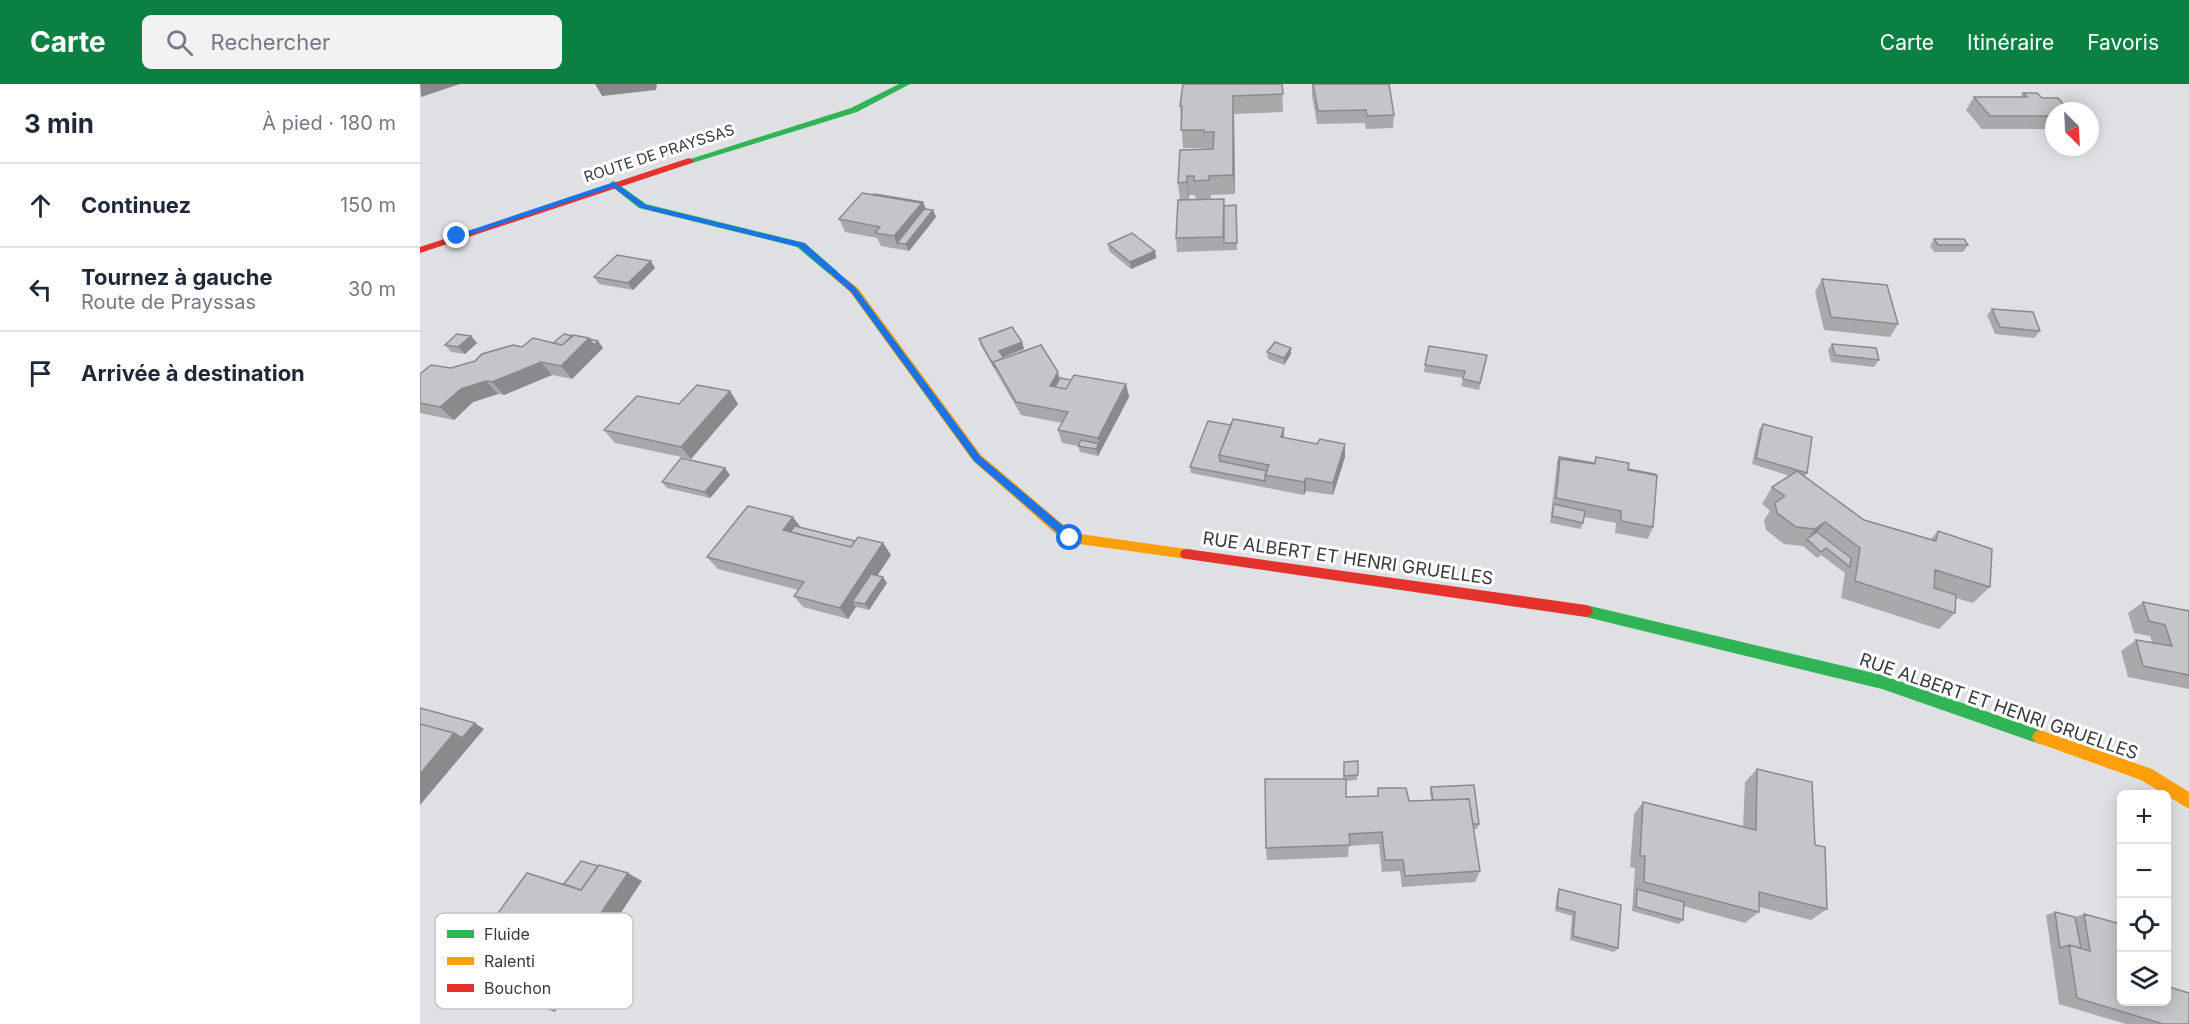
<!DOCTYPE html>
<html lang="fr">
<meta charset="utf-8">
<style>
:root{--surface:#fff;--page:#f2f2f3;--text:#1f2937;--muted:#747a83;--line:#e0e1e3;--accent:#0b8043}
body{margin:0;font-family:Inter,sans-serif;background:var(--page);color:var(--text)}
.controls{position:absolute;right:18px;bottom:18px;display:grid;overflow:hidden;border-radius:9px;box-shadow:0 3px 15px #0003}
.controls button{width:54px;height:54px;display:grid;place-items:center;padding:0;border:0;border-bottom:2px solid var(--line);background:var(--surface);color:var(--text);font:30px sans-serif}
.compass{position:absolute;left:1625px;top:18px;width:54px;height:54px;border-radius:50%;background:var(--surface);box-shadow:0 3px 15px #0003;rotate:156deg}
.stop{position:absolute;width:18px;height:18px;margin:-14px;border:4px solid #1a73e8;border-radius:50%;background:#fff}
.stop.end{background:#1a73e8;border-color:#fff;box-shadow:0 2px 6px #0008}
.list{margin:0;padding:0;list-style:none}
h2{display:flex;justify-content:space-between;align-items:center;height:78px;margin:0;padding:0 24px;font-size:26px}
h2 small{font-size:20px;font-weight:400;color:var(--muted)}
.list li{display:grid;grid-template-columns:39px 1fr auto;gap:18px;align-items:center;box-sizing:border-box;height:84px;padding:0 24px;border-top:2px solid var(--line)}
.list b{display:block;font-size:22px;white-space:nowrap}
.list p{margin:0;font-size:20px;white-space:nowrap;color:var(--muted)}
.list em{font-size:20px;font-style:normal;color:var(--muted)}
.icon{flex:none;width:33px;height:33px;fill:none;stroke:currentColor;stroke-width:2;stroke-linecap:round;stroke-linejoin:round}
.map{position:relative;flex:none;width:1769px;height:940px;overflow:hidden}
header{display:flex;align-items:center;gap:36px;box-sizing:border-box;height:84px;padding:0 30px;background:var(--accent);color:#fff}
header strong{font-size:28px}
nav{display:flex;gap:33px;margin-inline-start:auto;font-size:21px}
.search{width:420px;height:54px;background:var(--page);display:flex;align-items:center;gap:15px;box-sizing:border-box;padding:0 21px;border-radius:9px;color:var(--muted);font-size:22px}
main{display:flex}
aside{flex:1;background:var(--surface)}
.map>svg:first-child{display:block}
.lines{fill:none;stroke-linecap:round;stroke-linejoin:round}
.fast{fill:#30b455;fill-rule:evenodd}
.slow{fill:#ff9f0a;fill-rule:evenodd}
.jam{fill:#e5322d;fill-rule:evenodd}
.wall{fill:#a9a9ac}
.shaded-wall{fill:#898a8c}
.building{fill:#c4c5c8;stroke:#898a8c;stroke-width:1.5}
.route{fill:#1a73e8}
.labels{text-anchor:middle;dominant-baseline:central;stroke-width:6;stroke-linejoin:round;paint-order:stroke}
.far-street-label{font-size:15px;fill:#37393a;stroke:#fff}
.street-label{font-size:18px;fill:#37393a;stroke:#fff}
.key{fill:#fff;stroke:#c3c4c4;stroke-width:1.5}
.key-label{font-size:16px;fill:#37393a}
</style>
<header>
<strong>Carte</strong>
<div class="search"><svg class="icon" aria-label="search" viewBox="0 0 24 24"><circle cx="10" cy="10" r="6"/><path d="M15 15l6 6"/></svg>Rechercher</div>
<nav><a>Carte</a><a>Itinéraire</a><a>Favoris</a></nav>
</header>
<main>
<aside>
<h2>3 min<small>À pied · 180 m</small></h2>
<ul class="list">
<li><svg class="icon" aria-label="ahead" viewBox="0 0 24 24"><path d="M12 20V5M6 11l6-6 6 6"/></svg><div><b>Continuez</b></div><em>150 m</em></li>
<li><svg class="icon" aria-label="left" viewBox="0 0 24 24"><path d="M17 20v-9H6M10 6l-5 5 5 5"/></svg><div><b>Tournez à gauche</b><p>Route de Prayssas</p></div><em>30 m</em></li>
<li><svg class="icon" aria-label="arrive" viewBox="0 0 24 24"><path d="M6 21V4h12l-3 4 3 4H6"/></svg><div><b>Arrivée à destination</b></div></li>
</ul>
</aside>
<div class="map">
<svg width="1769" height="940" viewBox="0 0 1769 940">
<rect width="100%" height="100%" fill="#dee0e3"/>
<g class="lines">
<path class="fast" d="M479 0H490L437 28 272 79 264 77 431 24Z
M194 97 226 120 385 159 418 188 413 191 409 190 377 163 219 124 191 102V98Z
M1166 521 1462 591 1620 646 1625 648 1628 653 1625 658 1620 660 1462 605 1166 533 1161 531 1159 527 1161 523Z"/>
<path class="slow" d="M413 185 438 204 561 371 653 449 767 465 772 466 774 470 772 474 767 475 645 458 553 377 430 208 409 190 408 188Z
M1620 646 1732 685 1769 708V725L1721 696 1615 658 1612 653 1615 648Z"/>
<path class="jam" d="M269 74 274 77 272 79 0 169V163Z
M767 465 1166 521 1171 523 1173 527 1171 531 1166 533 767 475 762 474 760 470 762 466Z"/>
</g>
<path class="wall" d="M862 0 863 28 814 30 815 110 791 111V115H776L775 111H769V116L804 115V122L816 121 817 166 757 168 756 154 760 116 758 99 785 66V64H763L760 22Z
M892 0 974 31 973 44 946 45 945 39 897 40 892 12Z
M1603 9 1622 14 1634 27V49H1632L1629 45H1562L1546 26 1554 13H1600Z
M506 125 513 126 516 133 489 167 461 162 457 154 425 148 419 135Z
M1514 155 1548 161 1543 168H1514L1510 162Z
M688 160 735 167 736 174 711 185 689 167Z
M235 184 213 206 179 200 174 193Z
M1402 195 1478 240 1470 253 1404 246 1395 208Z
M1572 225 1620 247 1614 254 1575 250 1567 231Z
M51 252 57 259 45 270 31 268 25 261Z
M169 255 178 257 183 264 152 295 132 291 84 311 78 310 53 318 34 336 0 329V290L31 284 102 263Z
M559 255 602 258 604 265 583 273 584 274 640 294 651 296 706 300 709 313 678 372 660 368 658 362 642 359 638 346 642 339 601 331 561 262Z
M1412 260 1459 276 1454 283 1411 278 1408 266Z
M871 264V270L864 281 848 275 847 268Z
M1066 278 1059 306 1041 302 1043 294 1004 288 1005 281Z
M310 307 318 320 271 375 195 359 184 346 259 320Z
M788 337 864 354 925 373 913 411 886 407 884 411 771 389 770 383Z
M1343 340 1387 389 1385 392 1444 436 1510 456 1518 447 1570 503 1553 519 1536 514 1535 529 1519 545 1421 514 1425 489 1401 471 1397 474 1383 462 1364 460 1346 446 1344 436 1350 427 1342 420 1352 403 1370 392 1332 380 1339 346Z
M1139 373 1174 379 1176 373 1208 385 1233 443 1228 455 1195 449 1196 439 1164 433 1161 445 1130 439 1137 379Z
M310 391 290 414 247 404 242 398Z
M381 444 435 457 463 459 471 471 457 492 467 499 449 526 436 523 428 535 383 523 374 512 378 506 298 485 287 473Z
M1723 518 1767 526 1769 525V605L1708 593 1701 567 1716 556 1732 558 1730 552 1714 549 1708 529Z
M938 677 937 696 926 697V713L957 712 958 704 989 717 1011 716 1010 708 1011 703 1059 740 1057 745H1054L1060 787 1055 798 982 803 980 787 962 788 959 760 929 762 928 773 847 776 846 764 923 695 924 678Z
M1337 685 1395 761 1407 825 1391 836 1339 823V828L1325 839 1263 822V836L1259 840 1212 827 1215 784 1210 783 1214 730 1223 718 1323 743 1325 698Z
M1139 805 1198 864 1194 868 1150 856 1152 832 1135 827 1137 809Z
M1635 828 1655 833 1664 830 1769 940H1706L1639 920 1626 831Z"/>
<path class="shaded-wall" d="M0 0H40L1 13Z
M175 0H237L236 6 182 12Z
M813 12 814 30 815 110 813 91Z
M767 92 769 111V117L767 98Z
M503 118 506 125 477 159 479 166 474 152 502 119Z
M513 126 516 133 489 167 486 160Z
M735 167 736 174 711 185 710 178Z
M231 177 235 184 213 206 208 199Z
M51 252 57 259 45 270 38 263Z
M169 254 174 261 178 257 183 264 152 295 141 282Z
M602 258 604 265 581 274 579 267Z
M871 264V270L864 281V274Z
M121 278 132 291 84 311 72 298Z
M638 288 641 301 637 309 630 302Z
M66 297 78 310 53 318 34 336 20 323 41 305Z
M706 300 709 313 678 372 676 365 679 360 678 354Z
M310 307 318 320 271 375 261 363Z
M864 344V357L861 353Z
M925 360V373L913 411V399Z
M305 384 310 391 290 414 285 408Z
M886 394V407L884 411V398Z
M373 433 382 445 375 454 363 446Z
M1405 438 1392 455H1387L1383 462 1395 445Z
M463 459 471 471 439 519 432 518 436 523 428 535 420 524Z
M463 493 467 499 449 526 445 520Z
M55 639 64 645 0 721V690L34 649Z
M208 789 222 797 135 928 126 925 129 906Z
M70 880 89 887 74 907 55 901Z"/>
<path class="building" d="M763 0H862L863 10 813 12V91L789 92V96L774 97V92H767V98L758 99 760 66 793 65 794 48H784V46H761L762 22H760Z
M893 0H969L974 31 947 32 946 26 898 27Z
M1603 9H1617L1622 14H1638L1649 27H1634V32H1570L1554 13H1607Z
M442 109 502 119 474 152 455 149 460 143 419 135Z
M454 110 503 118 502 120V119L453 111Z
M804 115 803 153 756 154 758 116Z
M816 121 817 159H804V122Z
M504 125 513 126 486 160 477 159Z
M712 149 735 167 710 178 688 160Z
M1514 155H1544L1548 161H1518Z
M197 171 231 177 208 199 174 193Z
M1402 195 1467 201 1478 240 1411 233Z
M1572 225 1613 228 1620 247 1580 243Z
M592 243 602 258 579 267 584 274 573 278 575 284 559 255Z
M37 250 51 252 38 263 25 261Z
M144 250 153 252 142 261 133 259Z
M153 251 169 254 141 282 121 278 72 298 66 297 41 305 20 323 0 319V290L11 281 31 284 55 277 62 270 93 261 102 263 113 254 142 261Z
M169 255 178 257 174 261Z
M855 258 871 264 864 274 847 268Z
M1412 260 1456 264 1459 276 1415 271Z
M621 261 638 288 630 302 646 305 654 291 706 300 678 354 638 346 648 328 596 318 573 278Z
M1009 262 1067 271 1060 299 1043 295 1045 287 1005 281Z
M640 294 651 296 646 305 635 303Z
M277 301 310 307 261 363 184 346 217 312 259 320Z
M813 335 864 344 861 353 897 360 900 355 925 360 913 399 886 394 884 398 845 391 849 381 799 371Z
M788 337 811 341 799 371 800 377 847 387 845 391V397L770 383Z
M1343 340 1392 353 1387 389 1336 374Z
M661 356 679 360 676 365 658 362Z
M1139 373 1174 379 1140 375 1138 381Z
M1176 373 1209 379 1208 386 1237 391 1233 443 1201 437V427L1136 414 1140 375 1175 380Z
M261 374 305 384 285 408 242 398Z
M1208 385 1235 390V391L1208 386Z
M1377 387 1444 436 1516 457 1518 447 1572 465 1570 503 1515 486 1514 504 1536 511 1535 529 1435 497 1440 464 1405 438 1395 445 1376 443 1357 429 1355 419 1365 412 1352 403Z
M1134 420 1165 427 1163 439 1132 432Z
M328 422 373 433 363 446 431 463 438 453 463 459 420 524 374 512 384 498 287 473Z
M375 442 435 457 431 463 370 448Z
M1397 448 1431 474 1430 483 1406 464 1401 468 1387 455Z
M451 490 463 493 445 520 432 518Z
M1723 518 1769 527V591L1723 582 1716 556 1752 562 1745 541 1729 537Z
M0 624 55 639 42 654 34 649 0 640Z
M0 640 34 649 0 690Z
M938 677V691L924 692V678Z
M1337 685 1392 698 1395 761 1405 763 1407 825 1339 808V828L1224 798 1225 772H1220L1223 718 1336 746Z
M845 695H926V713L958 712V704H986L989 717 1049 715 1060 787 985 792 983 776H965L962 748 929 750 930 761 846 764Z
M1054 701 1059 740H1053L1049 715 1013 716 1011 703Z
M161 777 178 782 161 806 144 800Z
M179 781 208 789 129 906 94 895 98 888 70 880 55 901 32 893 107 789 161 806Z
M1139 805 1201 821 1198 864 1153 852 1155 828 1137 823Z
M1217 805 1264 818 1263 836 1216 823Z
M1635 828 1655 833 1661 864 1649 861 1640 864Z
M1664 830 1701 840V918H1746V902L1769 909V940H1743L1657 914 1649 861 1670 867Z"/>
<path class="route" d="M194 98 226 121 384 159 436 204 560 372 654 451V457H647L554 377 431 208 379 163 221 124 193 103 40 154 33 152Z"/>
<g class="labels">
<g class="far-street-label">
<text transform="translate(239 69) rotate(-18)">ROUTE DE PRAYSSAS</text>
</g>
<g class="street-label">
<text transform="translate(928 474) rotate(8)">RUE ALBERT ET HENRI GRUELLES</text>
<text transform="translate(1579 622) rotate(19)">RUE ALBERT ET HENRI GRUELLES</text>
</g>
</g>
<rect x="15" y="829" width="198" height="96" rx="9" class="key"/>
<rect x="27" y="846" width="27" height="8" fill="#30b455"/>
<rect x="27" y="873" width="27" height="8" fill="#ff9f0a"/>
<rect x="27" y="900" width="27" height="8" fill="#e5322d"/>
<g class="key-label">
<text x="64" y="856">Fluide</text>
<text x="64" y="883">Ralenti</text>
<text x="64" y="910">Bouchon</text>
</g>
</svg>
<div class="controls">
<button>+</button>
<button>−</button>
<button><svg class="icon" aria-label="locate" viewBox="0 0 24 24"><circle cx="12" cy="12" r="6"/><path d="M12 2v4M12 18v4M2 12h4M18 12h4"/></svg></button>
<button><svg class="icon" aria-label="layers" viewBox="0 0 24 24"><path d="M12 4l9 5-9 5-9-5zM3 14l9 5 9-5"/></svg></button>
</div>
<svg class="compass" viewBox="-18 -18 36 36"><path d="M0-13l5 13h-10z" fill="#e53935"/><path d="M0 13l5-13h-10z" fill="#747a83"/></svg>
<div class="stop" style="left:650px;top:454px"></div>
<div class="stop end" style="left:37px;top:152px"></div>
</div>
</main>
